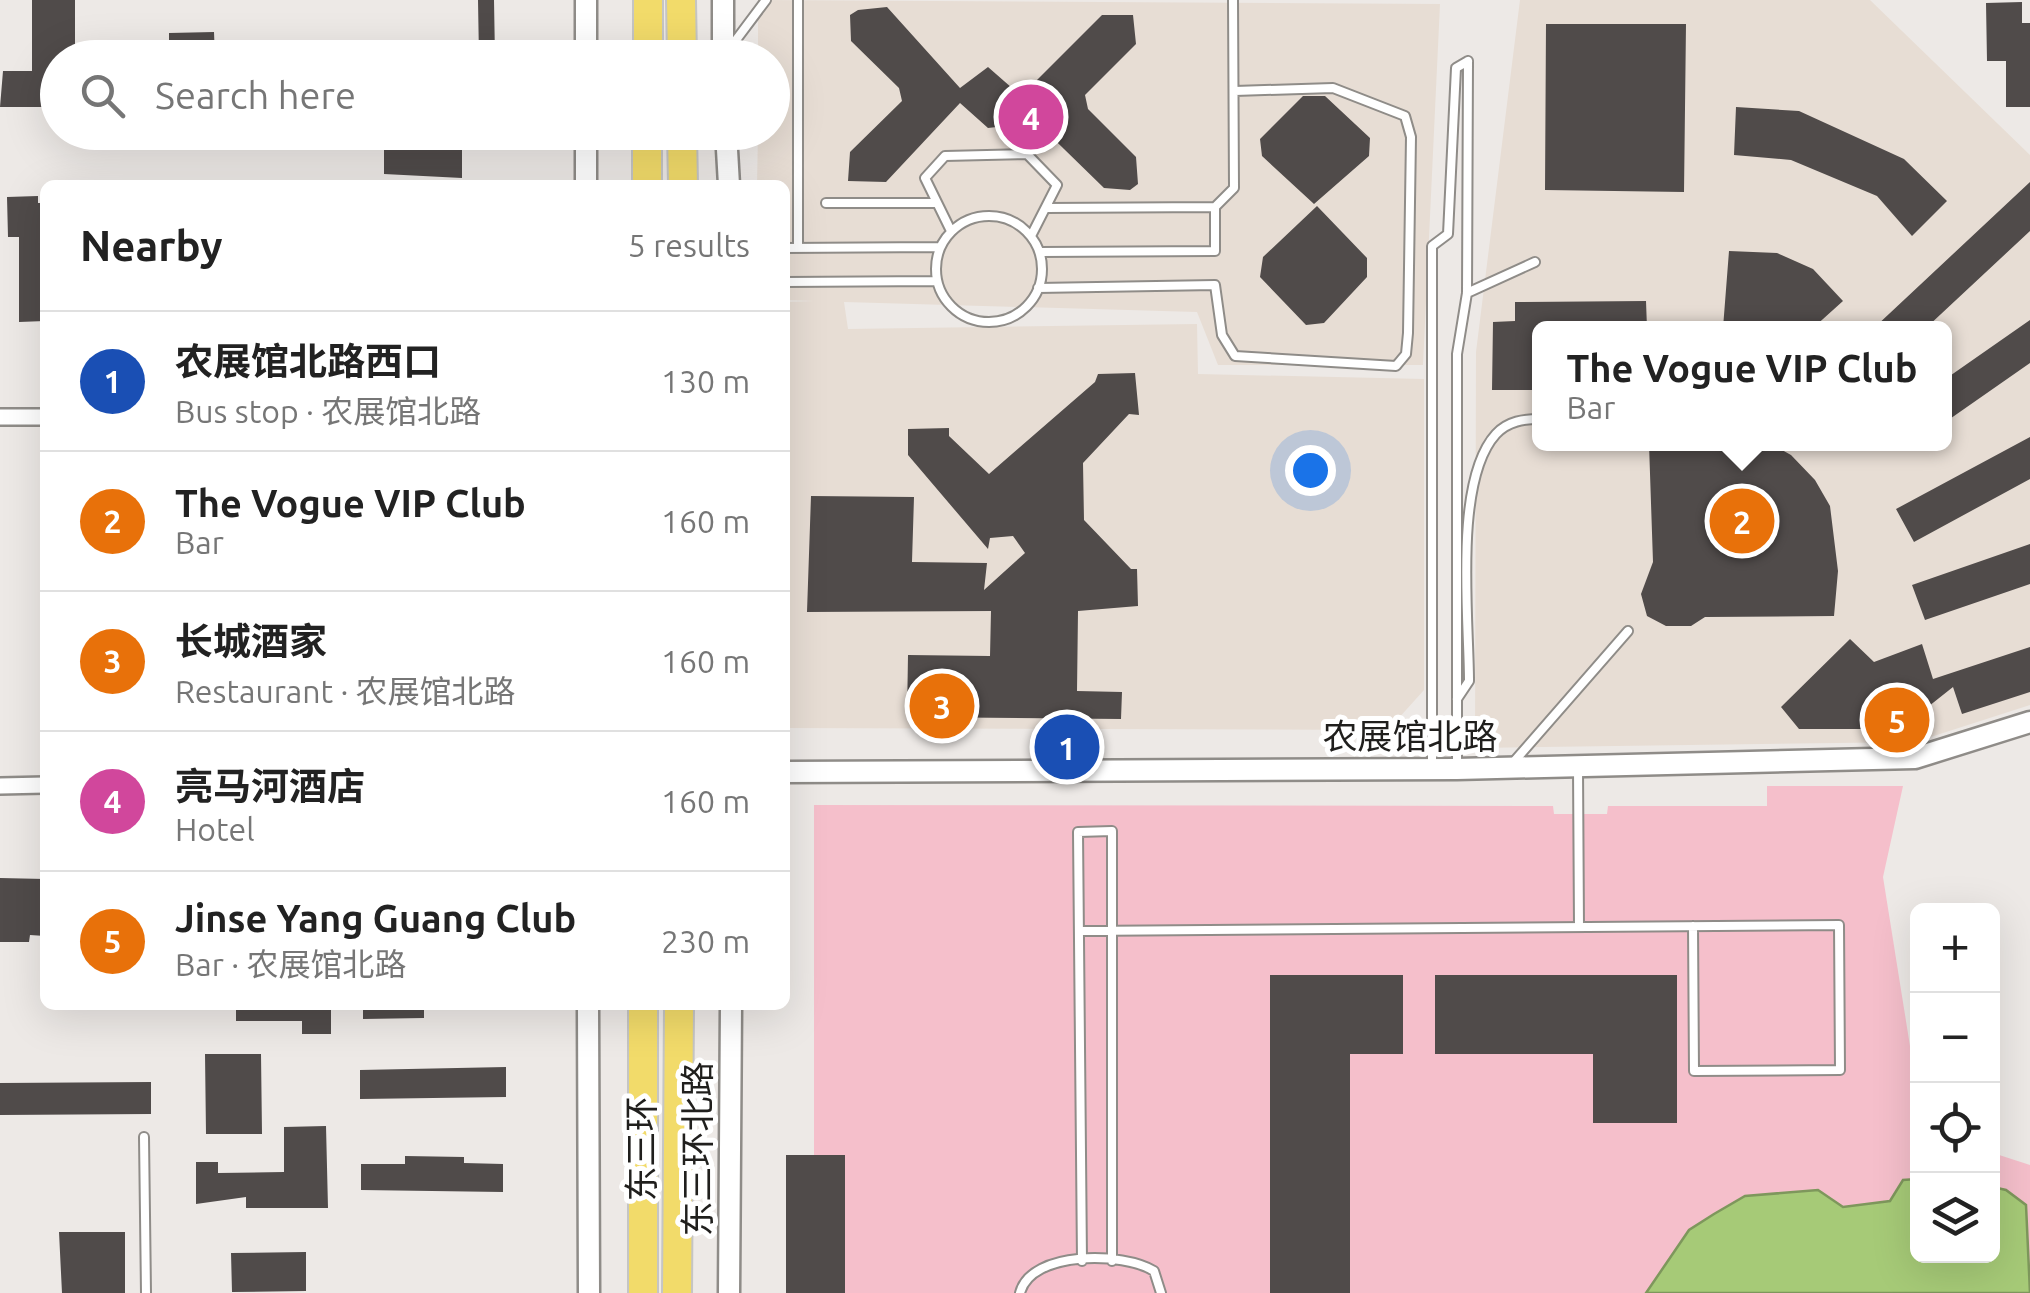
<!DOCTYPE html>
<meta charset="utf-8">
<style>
:root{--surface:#fff;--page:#f2f2f2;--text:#222;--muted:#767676;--line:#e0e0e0;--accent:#ea580c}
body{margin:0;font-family:Ubuntu,"Noto Sans SC",sans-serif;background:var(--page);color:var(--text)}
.controls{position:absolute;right:30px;bottom:30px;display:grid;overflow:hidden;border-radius:15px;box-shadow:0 10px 40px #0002}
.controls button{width:90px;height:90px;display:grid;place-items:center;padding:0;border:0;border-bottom:2px solid var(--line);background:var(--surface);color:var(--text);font:50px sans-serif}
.you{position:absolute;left:1310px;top:470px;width:35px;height:35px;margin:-25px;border:8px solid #fff;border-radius:50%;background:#1a73e8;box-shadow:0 0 0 15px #1a73e833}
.badge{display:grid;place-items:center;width:65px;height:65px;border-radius:50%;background:var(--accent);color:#fff;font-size:32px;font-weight:700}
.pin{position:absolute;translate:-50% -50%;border:5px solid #fff;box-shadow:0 2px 10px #0006}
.popup{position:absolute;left:1532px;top:321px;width:420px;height:130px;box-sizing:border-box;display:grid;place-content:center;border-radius:15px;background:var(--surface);filter:drop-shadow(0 2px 8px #0005);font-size:32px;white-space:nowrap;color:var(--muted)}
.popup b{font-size:38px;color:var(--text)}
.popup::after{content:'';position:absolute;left:50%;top:100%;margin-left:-20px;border:20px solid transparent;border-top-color:var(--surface)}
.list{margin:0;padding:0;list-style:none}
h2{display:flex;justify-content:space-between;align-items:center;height:130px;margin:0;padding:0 40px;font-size:42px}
h2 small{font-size:32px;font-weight:400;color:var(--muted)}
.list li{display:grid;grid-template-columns:65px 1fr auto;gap:30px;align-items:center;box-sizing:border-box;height:140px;padding:0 40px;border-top:2px solid var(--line)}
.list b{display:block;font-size:38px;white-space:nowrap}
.list p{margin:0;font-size:32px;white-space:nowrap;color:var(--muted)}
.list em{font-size:32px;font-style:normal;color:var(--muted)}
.icon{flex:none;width:55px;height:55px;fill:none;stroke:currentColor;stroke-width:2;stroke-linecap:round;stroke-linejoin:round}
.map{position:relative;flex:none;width:2030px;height:1293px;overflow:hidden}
.search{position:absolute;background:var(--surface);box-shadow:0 10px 40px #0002;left:40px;top:40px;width:750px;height:110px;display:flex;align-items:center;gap:25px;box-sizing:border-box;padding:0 35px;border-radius:55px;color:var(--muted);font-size:38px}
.panel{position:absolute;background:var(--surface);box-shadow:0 10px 40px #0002;left:40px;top:180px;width:750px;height:830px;border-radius:15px}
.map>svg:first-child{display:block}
.built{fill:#e7ddd4;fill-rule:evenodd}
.green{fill:#f5bfcb}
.water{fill:#a6ca77;stroke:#7e975c;stroke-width:2.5}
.building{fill:#504b4a}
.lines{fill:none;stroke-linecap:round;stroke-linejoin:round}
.service-casing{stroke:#8f8c88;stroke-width:12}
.minor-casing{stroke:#8f8c88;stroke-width:20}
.tertiary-casing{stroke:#8f8c88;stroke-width:25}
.trunk-casing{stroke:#c5c5c4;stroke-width:32}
.service{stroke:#fff;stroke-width:8}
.minor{stroke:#fff;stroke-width:15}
.tertiary{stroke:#fff;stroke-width:20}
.trunk{stroke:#f2db6a;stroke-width:28}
.labels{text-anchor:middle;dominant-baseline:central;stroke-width:10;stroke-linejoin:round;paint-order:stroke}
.street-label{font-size:35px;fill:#201f1d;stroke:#fff}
</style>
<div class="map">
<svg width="2030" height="1293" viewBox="0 0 2030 1293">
<rect width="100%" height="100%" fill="#ede9e6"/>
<path class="built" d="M758 0 1440 4 1423 365H1218L1197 312 844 302 848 329 1197 324 1198 374 1424 379V690L1388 730 785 728V302L814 301 785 300V185H757L758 133 772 132V58L758 57Z
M1520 0H1870L2030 155V705L1915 742 1475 748 1476 352ZM1540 328H1944V444H1540Z"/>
<path class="green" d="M1767 786H1903L1883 877 1917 1090 1918 1256H1992L1993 1153 2030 1165V1293H814V805L1553 806 1554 814H1607L1608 806H1767Z"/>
<path class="water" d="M1917 1179 1918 1256H1992L1993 1187 2006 1190 2026 1205 2030 1293H1646L1689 1230 1714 1214 1745 1196 1818 1190 1843 1207 1890 1201 1903 1180Z"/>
<path class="building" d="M32 0H75V58H58V107H0L3 71H32Z
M478 0H494L495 58H479Z
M2022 2V23H2030V107H2006V61H1987L1986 3Z
M887 7 960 88 988 67 1021 96 1102 15H1133L1136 44 1085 95 1088 109 1136 157 1138 184 1130 190 1104 188 1024 110 1005 126 988 128 960 103 886 182 848 181 850 152 902 101 899 88 851 41 850 15 858 10Z
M1546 24H1686L1684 192 1545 190Z
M214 32 215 58H150V43H169V33Z
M1303 96H1325L1370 138 1369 156 1314 204 1262 156 1260 139Z
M1736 107 1799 111 1904 159 1947 201 1912 236 1877 196 1791 160 1734 155Z
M432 137H453V146H462V178L384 174V144H432Z
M2030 182V231L1926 328H1874Z
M38 196V203H45V321L19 322V237H8L7 197Z
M1317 206 1367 258V277L1324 323 1306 325 1260 277 1263 257Z
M1729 251 1777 253 1813 269 1843 301 1813 328H1723Z
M1646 301 1647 328H1540V390H1492L1493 322 1515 321V302Z
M2030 320V363L1944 423V380Z
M1135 373 1139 415 1129 414 1083 463 1084 520 1131 569H1137L1138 606 1078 611 1077 691 1122 692 1121 719 907 717 908 655 990 656 991 611 807 612 811 496 914 497 912 562 987 563 984 590 1025 553 1013 536 990 538 988 549 908 455V429L949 428V436L989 474 1095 382 1098 374Z
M2030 437V479L1914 542 1896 509Z
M1649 444H1771L1791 455 1815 480 1830 506 1838 571 1834 616 1705 617 1691 626H1666L1647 616 1641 594 1653 562Z
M2030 544V584L1925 620 1912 585Z
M1850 639 1874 662 1922 644 1933 679 2030 647V692L1962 714 1953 687 1900 729H1799L1781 707Z
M0 878 45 879V936L30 935 29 942H0Z
M1270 975H1403V1054H1350V1293H1270Z
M1435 975H1677V1123H1593V1054H1435Z
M236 1005H331V1034H302V1021H236Z
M363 1005H424V1018L363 1019Z
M205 1054H261L262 1134H206Z
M506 1067V1097L360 1099V1070Z
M151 1082V1114L0 1115V1083Z
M326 1126 328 1208H246V1197L196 1204V1162H218V1173L284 1172V1127Z
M786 1155H845V1293H786Z
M405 1156 464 1157V1163L503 1164V1192L361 1190V1164H405Z
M59 1232H125V1293H62Z
M306 1252V1291L232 1292 231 1253Z"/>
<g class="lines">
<defs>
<path id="service" d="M798 0V248
M730 48 766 0
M826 203H937
M1046 208 1215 207
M936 269a53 53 0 1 1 106 0a53 53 0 1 1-106 0Z
M951 231 925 178 945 156 1027 154 1057 185 1031 236
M785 248 939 247
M1040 252 1215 251V207L1234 188 1233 0
M785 282 936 281
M1038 288 1215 285 1222 335 1235 356 1396 366 1406 354 1408 333 1411 137 1405 116 1333 88 1235 91
M1467 293 1535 262
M1457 699 1469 681C1469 619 1453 481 1496 434 1508 421 1524 419 1540 419
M1457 765V354L1467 293 1468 61
M1511 765 1628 631
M1432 766V246L1448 234 1456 68 1468 61
M1578 768 1579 927
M1081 931 1839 925 1840 1070 1694 1071 1693 926
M144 1137 146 1293
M1082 1261 1078 832 1112 831V1261
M1020 1293C1031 1250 1124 1252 1154 1271L1161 1293"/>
<path id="minor" d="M0 417H45
M0 786 45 785"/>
<path id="tertiary" d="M586 0V58
M723 0V58
M586 132V185
M726 132 729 185
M785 772 1457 769 1915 758 2030 722
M588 1005 589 1293
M729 1293 731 1005"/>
<path id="trunk" d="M681 0 682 58
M648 58V0
M682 132 683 185
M647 185V132
M643 1293V1005
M677 1293 679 1005"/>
</defs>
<use href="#service" class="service-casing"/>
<use href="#minor" class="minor-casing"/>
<use href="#tertiary" class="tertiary-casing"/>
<use href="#trunk" class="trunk-casing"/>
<use href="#service" class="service"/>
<use href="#minor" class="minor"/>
<use href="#tertiary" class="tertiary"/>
<use href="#trunk" class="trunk"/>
</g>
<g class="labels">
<g class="street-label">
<text x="1410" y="736">农展馆北路</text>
<text transform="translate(641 1149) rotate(-90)">东三环</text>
<text transform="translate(697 1149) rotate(-90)">东三环北路</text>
</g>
</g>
</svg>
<div class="controls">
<button>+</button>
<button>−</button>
<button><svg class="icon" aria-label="locate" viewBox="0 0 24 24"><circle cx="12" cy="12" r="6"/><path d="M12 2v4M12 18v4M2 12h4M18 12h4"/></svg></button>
<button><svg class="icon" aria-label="layers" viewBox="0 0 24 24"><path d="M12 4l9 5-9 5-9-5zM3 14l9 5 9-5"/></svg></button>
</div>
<div class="you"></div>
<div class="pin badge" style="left:1067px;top:747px;background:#1a4fb4">1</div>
<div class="pin badge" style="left:1742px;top:521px;background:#e8710a">2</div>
<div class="popup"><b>The Vogue VIP Club</b>Bar</div>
<div class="pin badge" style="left:942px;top:706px;background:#e8710a">3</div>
<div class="pin badge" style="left:1031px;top:117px;background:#d1479c">4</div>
<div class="pin badge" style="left:1897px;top:720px;background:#e8710a">5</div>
<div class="search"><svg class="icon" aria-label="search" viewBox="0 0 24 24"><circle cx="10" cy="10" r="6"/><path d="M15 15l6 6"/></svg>Search here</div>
<section class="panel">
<h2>Nearby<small>5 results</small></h2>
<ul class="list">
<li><span class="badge" style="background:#1a4fb4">1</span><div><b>农展馆北路西口</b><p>Bus stop · 农展馆北路</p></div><em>130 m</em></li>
<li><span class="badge" style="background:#e8710a">2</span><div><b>The Vogue VIP Club</b><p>Bar</p></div><em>160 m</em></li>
<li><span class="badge" style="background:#e8710a">3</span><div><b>长城酒家</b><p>Restaurant · 农展馆北路</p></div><em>160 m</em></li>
<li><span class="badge" style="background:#d1479c">4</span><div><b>亮马河酒店</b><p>Hotel</p></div><em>160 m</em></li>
<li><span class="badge" style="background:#e8710a">5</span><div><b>Jinse Yang Guang Club</b><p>Bar · 农展馆北路</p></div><em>230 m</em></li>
</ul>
</section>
</div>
